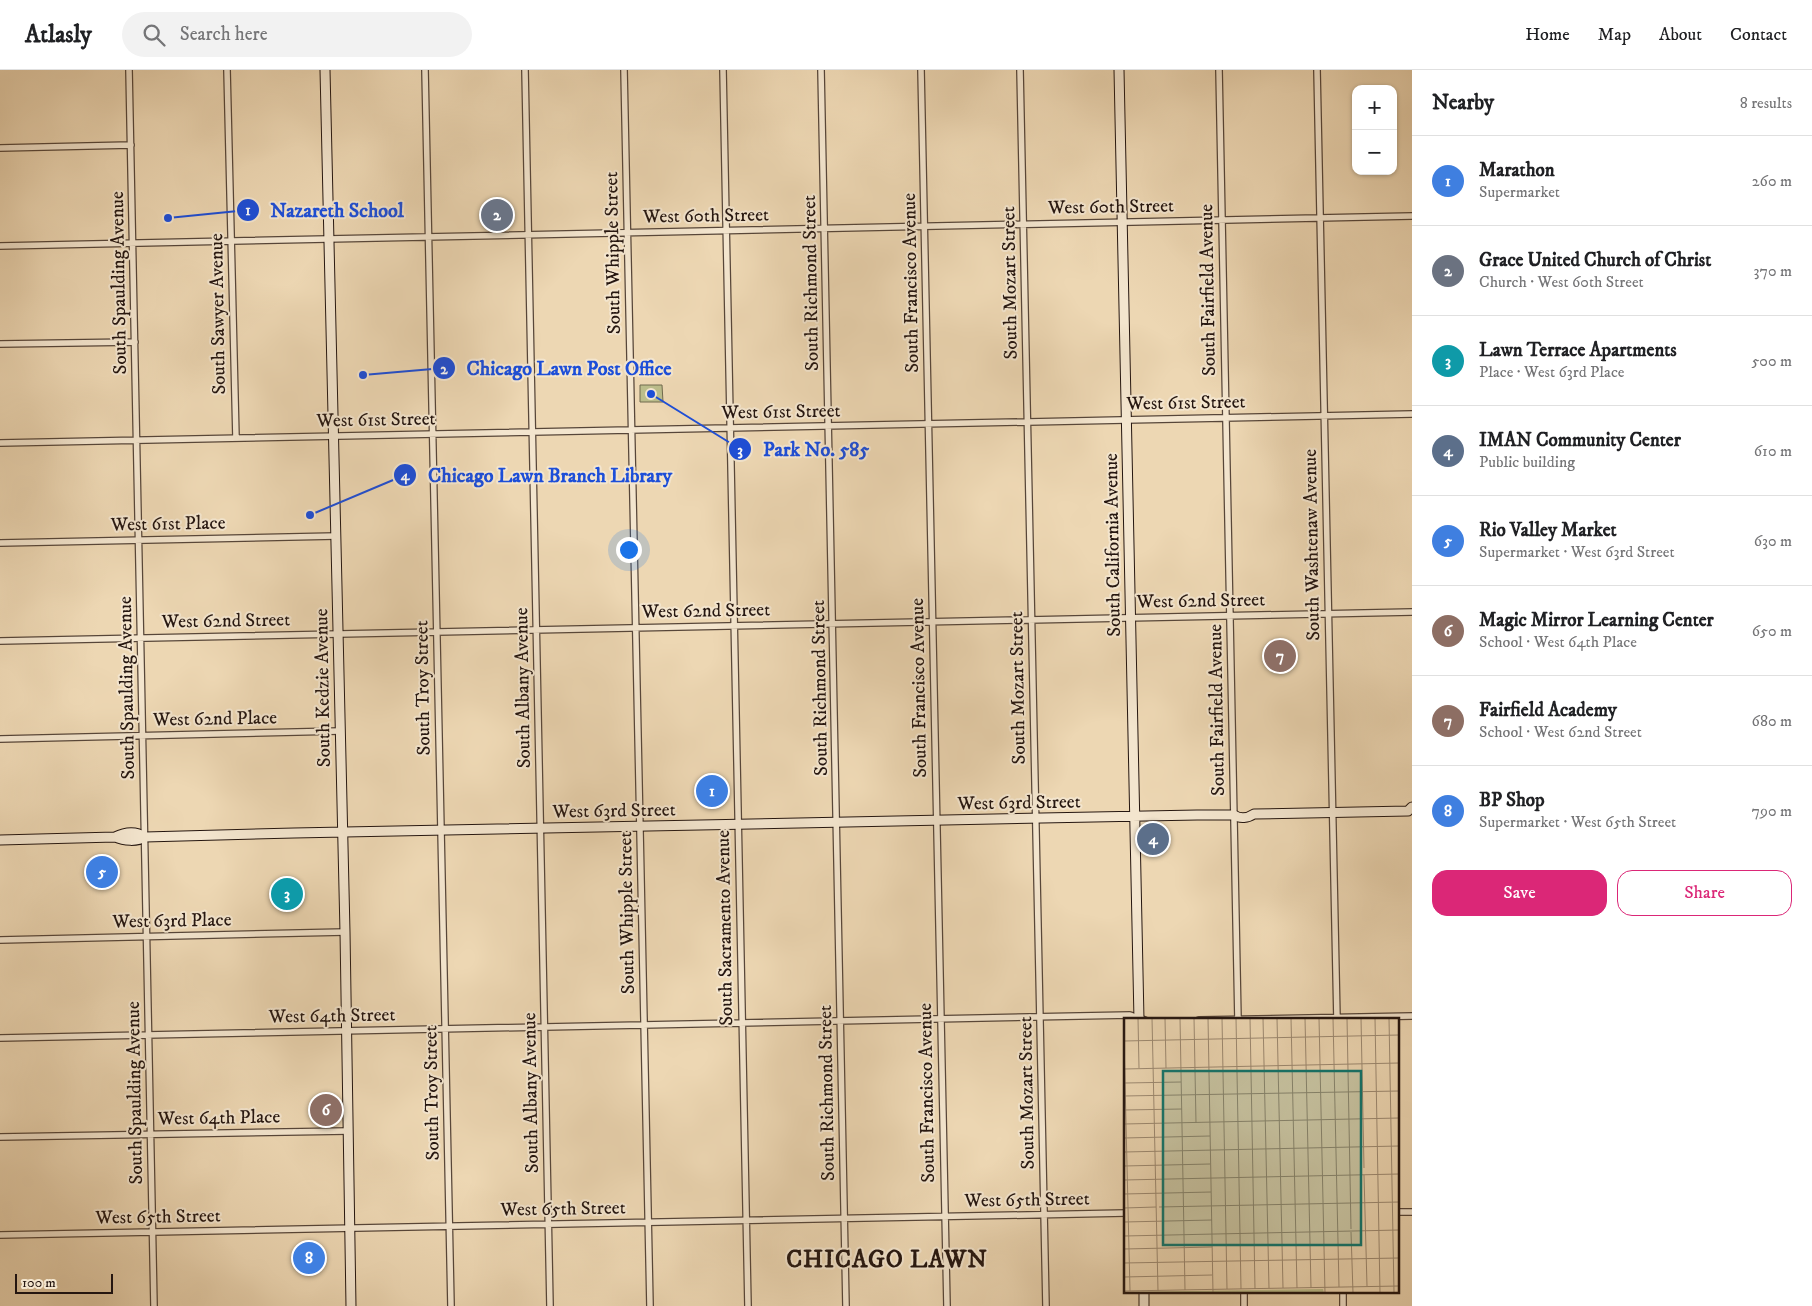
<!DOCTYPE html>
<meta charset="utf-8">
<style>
:root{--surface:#fff;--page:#f2f2f2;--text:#202124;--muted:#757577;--line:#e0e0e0;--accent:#db2777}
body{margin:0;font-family:"IM FELL DW Pica",serif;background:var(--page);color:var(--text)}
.controls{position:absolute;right:15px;top:15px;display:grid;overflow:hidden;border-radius:10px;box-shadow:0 1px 4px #0004}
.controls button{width:45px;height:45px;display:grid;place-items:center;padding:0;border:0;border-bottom:1px solid var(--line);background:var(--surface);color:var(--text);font:25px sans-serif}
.scale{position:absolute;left:15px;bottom:12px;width:98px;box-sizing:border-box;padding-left:5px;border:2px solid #251610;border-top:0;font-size:14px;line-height:18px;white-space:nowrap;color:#251610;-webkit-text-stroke:4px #f3e5ce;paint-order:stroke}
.you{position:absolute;left:628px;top:479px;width:18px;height:18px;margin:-12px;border:4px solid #fff;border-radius:50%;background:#1a73e8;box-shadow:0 0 0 8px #1a73e833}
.badge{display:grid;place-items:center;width:32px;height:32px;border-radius:50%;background:var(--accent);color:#fff;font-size:16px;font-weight:700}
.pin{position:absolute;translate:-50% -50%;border:2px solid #fff;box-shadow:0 1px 5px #0006}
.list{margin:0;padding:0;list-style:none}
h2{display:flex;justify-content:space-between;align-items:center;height:65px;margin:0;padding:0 20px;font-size:21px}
h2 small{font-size:16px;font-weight:400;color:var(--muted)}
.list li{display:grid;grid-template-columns:32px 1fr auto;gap:15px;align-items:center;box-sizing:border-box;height:90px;padding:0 20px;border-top:1px solid var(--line)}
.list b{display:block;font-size:19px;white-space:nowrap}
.list p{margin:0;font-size:16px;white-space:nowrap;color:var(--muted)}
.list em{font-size:16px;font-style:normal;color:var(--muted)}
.actions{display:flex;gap:10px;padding:15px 20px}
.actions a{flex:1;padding:11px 0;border:1px solid var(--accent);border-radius:15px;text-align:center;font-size:18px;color:var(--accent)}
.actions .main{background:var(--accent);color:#fff}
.icon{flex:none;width:28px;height:28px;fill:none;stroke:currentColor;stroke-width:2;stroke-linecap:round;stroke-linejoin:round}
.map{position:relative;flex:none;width:1412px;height:1236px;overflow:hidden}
header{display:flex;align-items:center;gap:30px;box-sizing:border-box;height:70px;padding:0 25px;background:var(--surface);border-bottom:1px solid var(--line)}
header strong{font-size:24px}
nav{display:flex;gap:28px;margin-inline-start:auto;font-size:18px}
.search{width:350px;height:45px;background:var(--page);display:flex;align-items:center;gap:12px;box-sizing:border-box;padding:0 18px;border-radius:28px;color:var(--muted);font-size:19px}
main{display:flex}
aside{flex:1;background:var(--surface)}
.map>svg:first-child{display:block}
.green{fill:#bbbd8b;stroke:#706a4e}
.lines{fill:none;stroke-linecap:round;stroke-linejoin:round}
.street-casing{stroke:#574639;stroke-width:8}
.secondary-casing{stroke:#251610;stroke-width:11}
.street{stroke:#f3e5ce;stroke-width:5.5}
.secondary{stroke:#f3e5ce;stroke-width:9}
.labels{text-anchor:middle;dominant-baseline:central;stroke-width:4;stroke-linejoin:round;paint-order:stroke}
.street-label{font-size:19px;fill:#251610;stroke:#f3e5ce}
.district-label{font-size:24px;font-weight:bold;letter-spacing:1px;fill:#251610;stroke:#f3e5ce}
.inset-road{fill:none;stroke:#9d8a72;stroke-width:1}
.view{fill:#0f766e;fill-opacity:0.15;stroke:#0f766e;stroke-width:2.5}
.inset-edge{fill:none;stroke:#251610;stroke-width:2.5}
.leader{fill:none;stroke:#1d4ed8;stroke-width:2}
.callout-dot{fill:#1d4ed8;stroke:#f3e5ce;stroke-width:2}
.mark-label{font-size:15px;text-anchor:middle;font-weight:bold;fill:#fff}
.callout-label{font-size:20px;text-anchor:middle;font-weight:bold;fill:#1d4ed8;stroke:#f3e5ce;stroke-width:4;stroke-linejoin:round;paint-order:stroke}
</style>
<header>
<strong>Atlasly</strong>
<div class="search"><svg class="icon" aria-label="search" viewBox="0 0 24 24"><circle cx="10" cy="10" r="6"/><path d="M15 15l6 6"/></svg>Search here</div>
<nav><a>Home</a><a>Map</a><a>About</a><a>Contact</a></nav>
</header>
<main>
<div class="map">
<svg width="1412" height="1236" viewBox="0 0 1412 1236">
<rect width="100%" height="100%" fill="#edd7b3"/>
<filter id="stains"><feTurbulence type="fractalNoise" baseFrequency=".004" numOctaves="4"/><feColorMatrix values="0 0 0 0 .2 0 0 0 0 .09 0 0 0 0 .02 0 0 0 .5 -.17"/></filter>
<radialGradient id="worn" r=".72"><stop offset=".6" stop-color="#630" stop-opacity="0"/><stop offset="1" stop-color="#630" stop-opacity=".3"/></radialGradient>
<path class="green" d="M640 315H662L663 332H640Z"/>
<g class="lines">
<defs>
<path id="street" d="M129 0 154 1236
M227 0 236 368
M425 0 451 1236
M525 0 550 1236
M624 0 650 1236
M723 0 748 1236
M821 0 846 1236
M921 0 947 1236
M1020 0 1046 1236
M1219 0 1238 950
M1317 0 1337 950
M0 78 131 75
M0 176 1412 146
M0 274 135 272
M0 373 1412 344
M0 473 336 466
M0 571 1412 542
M0 669 340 661
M0 870 345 862
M1199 950 1412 946
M0 968 1130 945 1145 950
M0 1067 348 1061
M1398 1142H1412
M0 1165 1126 1143
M1244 1222V1236
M1343 1222V1236"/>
<path id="secondary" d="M325 0 345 862 351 1236
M1119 0 1139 950
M115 767C125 762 136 761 145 767
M0 770 115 767C124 771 137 772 145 767L294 763 1197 745H1234C1240 749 1248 748 1254 744L1408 741 1412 737
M1144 1222V1236"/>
</defs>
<use href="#street" class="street-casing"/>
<use href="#secondary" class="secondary-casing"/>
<use href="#street" class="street"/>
<use href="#secondary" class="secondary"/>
</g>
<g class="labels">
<g class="street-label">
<text transform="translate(1111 137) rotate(-1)">West 60th Street</text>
<text transform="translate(706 146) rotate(-1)">West 60th Street</text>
<text transform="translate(613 183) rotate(-91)">South Whipple Street</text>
<text transform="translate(119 213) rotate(-91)">South Spaulding Avenue</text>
<text transform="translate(811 213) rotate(-91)">South Richmond Street</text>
<text transform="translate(911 213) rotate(-91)">South Francisco Avenue</text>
<text transform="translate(1010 213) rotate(-91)">South Mozart Street</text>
<text transform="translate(1208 220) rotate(-91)">South Fairfield Avenue</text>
<text transform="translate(218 244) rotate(-91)">South Sawyer Avenue</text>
<text transform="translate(1186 333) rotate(-1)">West 61st Street</text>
<text transform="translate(781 342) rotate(-1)">West 61st Street</text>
<text transform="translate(376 350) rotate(-1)">West 61st Street</text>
<text transform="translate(168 454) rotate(-1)">West 61st Place</text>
<text transform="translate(1113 475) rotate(-91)">South California Avenue</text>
<text transform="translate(1312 475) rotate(-91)">South Washtenaw Avenue</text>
<text transform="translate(1201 531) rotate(-1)">West 62nd Street</text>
<text transform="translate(706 541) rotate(-1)">West 62nd Street</text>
<text transform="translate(226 551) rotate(-1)">West 62nd Street</text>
<text transform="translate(127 618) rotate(-91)">South Spaulding Avenue</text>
<text transform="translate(323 618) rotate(-91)">South Kedzie Avenue</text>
<text transform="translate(423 618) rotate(-91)">South Troy Street</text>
<text transform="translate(523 618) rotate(-91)">South Albany Avenue</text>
<text transform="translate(820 618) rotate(-91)">South Richmond Street</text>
<text transform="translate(919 618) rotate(-91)">South Francisco Avenue</text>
<text transform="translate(1018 618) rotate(-91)">South Mozart Street</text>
<text transform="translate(1217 640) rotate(-91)">South Fairfield Avenue</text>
<text transform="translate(215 649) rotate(-1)">West 62nd Place</text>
<text transform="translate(1019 733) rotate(-1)">West 63rd Street</text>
<text transform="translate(614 741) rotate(-1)">West 63rd Street</text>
<text transform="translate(627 843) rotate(-91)">South Whipple Street</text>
<text transform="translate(172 851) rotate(-1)">West 63rd Place</text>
<text transform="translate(725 858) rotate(-91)">South Sacramento Avenue</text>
<text transform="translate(332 946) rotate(-1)">West 64th Street</text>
<text transform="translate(135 1023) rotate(-91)">South Spaulding Avenue</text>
<text transform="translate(432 1023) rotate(-91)">South Troy Street</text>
<text transform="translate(531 1023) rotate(-91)">South Albany Avenue</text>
<text transform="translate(827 1023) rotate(-91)">South Richmond Street</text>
<text transform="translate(927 1023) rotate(-91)">South Francisco Avenue</text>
<text transform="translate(1027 1023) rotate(-91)">South Mozart Street</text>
<text transform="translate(219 1048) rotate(-1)">West 64th Place</text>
<text transform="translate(1027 1130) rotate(-1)">West 65th Street</text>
<text transform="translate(563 1139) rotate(-1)">West 65th Street</text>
<text transform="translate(158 1147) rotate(-1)">West 65th Street</text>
</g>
<g class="district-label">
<text x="887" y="1190">CHICAGO LAWN</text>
</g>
</g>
<g transform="translate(1124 948)">
<rect width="275" height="275" fill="#edd7b3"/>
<path d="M199 271 200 275 0 274Z" fill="#bbbd8b"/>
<path class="inset-road" d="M14 0 15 50M28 0 34 273M41 0 42 50M56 0 61 272M70 0 72 105M84 0 89 275M98 0 103 271M112 0 117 271M126 0 131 271M139 0 145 270M153 0 159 270M167 0 173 270M181 0 187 270M195 0 201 275M209 0 215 269M223 0 227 211M237 0 240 150M251 0 256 275M265 0 270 275M0 21 6 273M0 23 275 17M0 51 275 45M1 65 57 64M0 78 275 73M0 92 58 91M0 106 275 100M0 120 86 118M0 134 275 128M0 148 86 146M240 157 243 268M0 162 275 156M0 176 87 174M35 189 275 184M0 190 32 189M0 204 88 202M227 214 229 275M0 218 275 212M0 231 88 229M0 245 275 240M0 259 88 257M0 273 275 268"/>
<path class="view" d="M39 53H237V227H39Z"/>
<rect width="275" height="275" class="inset-edge"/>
</g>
<path class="leader" d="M168 148L248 140M363 305L444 298M651 324L740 379M310 445L405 405"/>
<g class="callout-dot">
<circle cx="168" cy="148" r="5"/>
<circle cx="363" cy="305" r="5"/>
<circle cx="651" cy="324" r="5"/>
<circle cx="310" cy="445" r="5"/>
<circle cx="248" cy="140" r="12"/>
<circle cx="444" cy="298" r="12"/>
<circle cx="740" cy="379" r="12"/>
<circle cx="405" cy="405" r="12"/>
</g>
<g class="mark-label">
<text x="248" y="145">1</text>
<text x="444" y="304">2</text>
<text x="740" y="385">3</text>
<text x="405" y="410">4</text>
</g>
<g class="callout-label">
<text x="337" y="147">Nazareth School</text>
<text x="569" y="305">Chicago Lawn Post Office</text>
<text x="816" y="386">Park No. 585</text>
<text x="550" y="412">Chicago Lawn Branch Library</text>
</g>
<rect width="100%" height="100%" filter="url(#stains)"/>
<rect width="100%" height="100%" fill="url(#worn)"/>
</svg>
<div class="controls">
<button>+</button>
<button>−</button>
</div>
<div class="scale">100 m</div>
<div class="you"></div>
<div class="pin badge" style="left:712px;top:721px;background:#3f7fe0">1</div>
<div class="pin badge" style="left:497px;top:145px;background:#6b7280">2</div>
<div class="pin badge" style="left:287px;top:824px;background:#0f9aa8">3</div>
<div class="pin badge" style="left:1153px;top:769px;background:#5c6f8a">4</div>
<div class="pin badge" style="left:102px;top:802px;background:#3f7fe0">5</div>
<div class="pin badge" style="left:326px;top:1040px;background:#8d6e63">6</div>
<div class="pin badge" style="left:1280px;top:586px;background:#8d6e63">7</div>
<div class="pin badge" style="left:309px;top:1188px;background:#3f7fe0">8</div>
</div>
<aside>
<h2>Nearby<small>8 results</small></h2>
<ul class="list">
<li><span class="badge" style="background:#3f7fe0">1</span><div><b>Marathon</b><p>Supermarket</p></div><em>260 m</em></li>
<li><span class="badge" style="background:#6b7280">2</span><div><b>Grace United Church of Christ</b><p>Church · West 60th Street</p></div><em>370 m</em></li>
<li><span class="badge" style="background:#0f9aa8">3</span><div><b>Lawn Terrace Apartments</b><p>Place · West 63rd Place</p></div><em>500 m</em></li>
<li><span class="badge" style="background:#5c6f8a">4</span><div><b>IMAN Community Center</b><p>Public building</p></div><em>610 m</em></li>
<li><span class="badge" style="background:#3f7fe0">5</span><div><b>Rio Valley Market</b><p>Supermarket · West 63rd Street</p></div><em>630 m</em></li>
<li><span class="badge" style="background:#8d6e63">6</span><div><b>Magic Mirror Learning Center</b><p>School · West 64th Place</p></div><em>650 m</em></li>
<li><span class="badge" style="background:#8d6e63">7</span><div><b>Fairfield Academy</b><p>School · West 62nd Street</p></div><em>680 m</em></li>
<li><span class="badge" style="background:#3f7fe0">8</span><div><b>BP Shop</b><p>Supermarket · West 65th Street</p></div><em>790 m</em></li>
</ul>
<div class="actions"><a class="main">Save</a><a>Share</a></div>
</aside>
</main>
